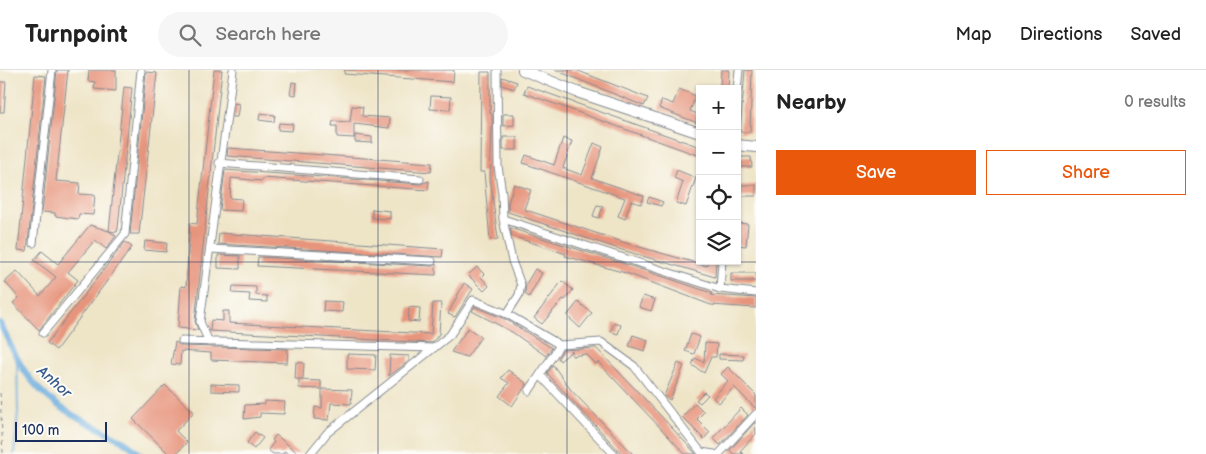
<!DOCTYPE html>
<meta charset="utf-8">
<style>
:root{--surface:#fff;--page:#f6f6f6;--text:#222;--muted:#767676;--line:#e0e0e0;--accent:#ea580c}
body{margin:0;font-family:"Balsamiq Sans",sans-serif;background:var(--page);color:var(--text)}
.controls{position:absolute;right:15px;top:15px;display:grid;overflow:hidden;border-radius:0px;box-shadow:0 1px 4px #0004}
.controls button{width:45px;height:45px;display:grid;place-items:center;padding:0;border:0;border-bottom:1px solid var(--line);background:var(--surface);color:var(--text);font:25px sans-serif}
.scale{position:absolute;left:15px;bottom:12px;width:92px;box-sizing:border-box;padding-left:5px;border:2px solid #1b2f5e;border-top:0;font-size:14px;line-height:18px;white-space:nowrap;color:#1b2f5e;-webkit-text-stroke:4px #fdfcf7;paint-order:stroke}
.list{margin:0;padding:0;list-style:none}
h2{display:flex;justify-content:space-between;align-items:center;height:65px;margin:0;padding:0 20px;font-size:21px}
h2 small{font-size:16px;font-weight:400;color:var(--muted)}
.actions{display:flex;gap:10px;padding:15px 20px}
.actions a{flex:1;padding:11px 0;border:1px solid var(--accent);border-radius:0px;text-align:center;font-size:18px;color:var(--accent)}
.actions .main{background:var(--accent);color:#fff}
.icon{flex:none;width:28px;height:28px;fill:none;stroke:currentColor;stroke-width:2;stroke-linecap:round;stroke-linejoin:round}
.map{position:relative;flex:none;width:756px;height:384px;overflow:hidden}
header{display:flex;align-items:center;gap:30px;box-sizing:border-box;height:70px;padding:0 25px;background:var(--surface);border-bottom:1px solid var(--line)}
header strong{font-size:24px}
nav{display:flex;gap:28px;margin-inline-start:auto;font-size:18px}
.search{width:350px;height:45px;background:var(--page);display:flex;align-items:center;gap:12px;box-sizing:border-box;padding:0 18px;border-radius:28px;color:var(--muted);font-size:19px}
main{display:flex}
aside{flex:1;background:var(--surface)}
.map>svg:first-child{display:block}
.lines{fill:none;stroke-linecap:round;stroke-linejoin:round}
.stream{stroke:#67aadc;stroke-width:2}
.canal{stroke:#67aadc;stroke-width:6}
.building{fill:#e7947d}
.street-casing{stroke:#848a92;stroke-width:9}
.secondary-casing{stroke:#848a92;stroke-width:12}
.path{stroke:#848a92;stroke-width:1;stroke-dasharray:4 4;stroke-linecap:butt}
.street{stroke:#fff;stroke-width:7}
.secondary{stroke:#fff;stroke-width:10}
.grid{fill:none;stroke:#1b2f5e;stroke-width:1;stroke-opacity:0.55}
.labels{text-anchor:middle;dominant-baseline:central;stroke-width:4;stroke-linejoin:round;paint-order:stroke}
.water-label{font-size:15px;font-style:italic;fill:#365a8a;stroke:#fdfcf7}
</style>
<header>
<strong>Turnpoint</strong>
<div class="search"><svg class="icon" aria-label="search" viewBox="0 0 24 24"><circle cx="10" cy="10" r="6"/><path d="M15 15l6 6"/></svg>Search here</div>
<nav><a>Map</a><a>Directions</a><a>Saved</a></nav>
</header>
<main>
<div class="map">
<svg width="756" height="384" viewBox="0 0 756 384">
<rect width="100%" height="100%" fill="#fdfcf7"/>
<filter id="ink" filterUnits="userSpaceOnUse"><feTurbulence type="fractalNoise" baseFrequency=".02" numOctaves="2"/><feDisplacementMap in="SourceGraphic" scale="10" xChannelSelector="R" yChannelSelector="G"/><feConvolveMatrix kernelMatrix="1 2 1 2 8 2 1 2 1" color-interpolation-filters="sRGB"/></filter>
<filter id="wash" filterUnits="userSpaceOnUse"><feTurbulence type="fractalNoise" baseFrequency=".0096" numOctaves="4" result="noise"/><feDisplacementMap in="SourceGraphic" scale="20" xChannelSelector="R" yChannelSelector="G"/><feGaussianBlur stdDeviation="1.12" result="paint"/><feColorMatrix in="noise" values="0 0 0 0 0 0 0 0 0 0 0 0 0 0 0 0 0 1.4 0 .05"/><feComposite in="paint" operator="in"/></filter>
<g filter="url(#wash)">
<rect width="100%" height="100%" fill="#eee4c6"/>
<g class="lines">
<path class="stream" d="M14 384 18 342 17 290"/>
<path class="canal" d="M0 253C19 295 31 321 73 345 96 358 120 366 140 384"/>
</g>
<g id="blocks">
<path class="building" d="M57 0H68L56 111 80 113 79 124 95 125 93 145 79 144 78 149 55 146V143L42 142Z
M89 0H116V21L94 19 95 12 88 11Z
M214 0H222L195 251 198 260 178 258 181 216 186 217 190 153 197 154Z
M345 0H454L453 12 344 4Z
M555 0H576L648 28 644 36Z
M721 0H729L728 18 720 17Z
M745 0H752L750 62H740Z
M146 2 157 3 139 164H130Z
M481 2H490V43L492 44V56L490 108 498 169 490 170 484 102H480Z
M35 5 46 6 27 181 18 180Z
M502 7 517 12 514 19 502 15Z
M0 12H6L4 42H0Z
M292 12 297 13 296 25 290 24Z
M527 16 700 77V86L524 23Z
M124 17 132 18 118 158 117 162 109 161 116 166 106 179 95 170 68 202 78 210 39 260 13 233 19 228 5 212 17 201 40 226 56 207 34 190 42 181 58 194 90 155 109 161Z
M679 19 696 26 690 41 700 45V54L659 38 662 30 673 34Z
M431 26 451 27 450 40 430 39Z
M234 33 239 34 237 47H232Z
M352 36 363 37 362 46 390 48 389 58 354 54V68L337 67V56H332L333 51 350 52Z
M260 43 275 45 274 52 259 50Z
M503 44H514V55L503 56Z
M279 53 293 54 292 61 278 60Z
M355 65 372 67V73L355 72Z
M503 67H517V80H503Z
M563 68 572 71 563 98 582 105 594 73 603 77 592 108 644 126 641 134 631 131 625 149 618 146 625 128 523 93 526 85 554 95Z
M228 78 432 93 431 102 227 86Z
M739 87H751L752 97H740Z
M225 100 420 114 429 111 428 120 263 108 262 111 231 108 230 128 242 129 241 141 220 140Z
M677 100 696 108 686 136 676 133 683 112 674 108Z
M514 114 531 120 524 139 526 140 629 174 707 196V191H716L715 207 622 180 508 142V133Z
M738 115H756V126H738Z
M649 127 663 132 661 136 647 132Z
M597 135 603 136 599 148 593 146Z
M372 139 390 141V149L372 148Z
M737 153 748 154 746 176 737 175Z
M510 158 631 196 712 223 711 225 756 228V238L711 235 629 204 565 186 566 184 512 166Z
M219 163 443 179 442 187 218 174Z
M145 171 167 173 166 182 144 180Z
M125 172 132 177 56 280 47 273Z
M218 185 240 186V199L218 198Z
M258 187 432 196 436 194V205L257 196Z
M477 197 484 204 481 207 489 216 484 221 468 205Z
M535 199 542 203 529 227 525 224 526 214Z
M731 203H756V211H731Z
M562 211 573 220 565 230 563 229 542 254 534 248Z
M464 213 473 219 455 247 448 244Z
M233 216 256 217V225L267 226V232L249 231 250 224 232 223Z
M643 226 655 230 651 241 639 237Z
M324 231 343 232 342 242 323 241Z
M578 232 592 243 580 258 567 246Z
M433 233H441L439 264 432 273 210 261 211 250 223 251V241H229V253L431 264Z
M409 237 420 238 419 252 408 251Z
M475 237 505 249 552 278 546 286 512 262 472 241Z
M614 252 621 255 618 264 611 262Z
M468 258 481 267 467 287 451 282Z
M691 264 700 267 694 284 685 281Z
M633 265 648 270 645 281 629 276Z
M175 272 182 276 288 279 287 293 211 290V283L181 281 180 295 171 294Z
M705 273 717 274 716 287H711L704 303 692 295 695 288 704 292Z
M596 278 660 345 696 384H685L598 292 596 294 586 284 572 286V281L560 291 558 288 563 280Z
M347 284 376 285 375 300 347 299Z
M719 284 744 285 743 290 719 289Z
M390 285 409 286V291L389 306Z
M296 292 304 293 303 309H295Z
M678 293 684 296 670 330 664 326Z
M553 295 571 320 633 384H622L555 312 547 303Z
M728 297 756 325V339L734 317 719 333 713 328 728 311 721 304Z
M508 300 527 314 512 336 499 326 509 313 501 308Z
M299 310 321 311V319L299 318Z
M211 314 239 315V322L211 321Z
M165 315 194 342 176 361 187 372 176 384H169L133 349Z
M322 319 352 320 351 334 331 333 329 350 314 349 315 337 322 338Z
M704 322 708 325 700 333 696 330Z
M265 331 285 332 284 344 260 343V347L244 349 245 335 265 334Z
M695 333 704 342 697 349 710 362 704 369 682 347Z
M741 338 748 345 720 375 713 368Z
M755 352 756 364 740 381 743 384H733L730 380Z
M255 362 263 368 254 379 247 373Z
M276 365 299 384H288L285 381 283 384H273L268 380 274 372 272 370Z"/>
</g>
</g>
<g filter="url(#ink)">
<use href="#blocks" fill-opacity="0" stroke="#848a92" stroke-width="1"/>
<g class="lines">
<defs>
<path id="street" d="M497 0 498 96 502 123 503 149 512 191 521 215 519 225 507 244
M737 20 739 0
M219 93 420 109
M503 149 720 219 756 223
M33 173 52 0
M210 179 432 191
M720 219 722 191
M43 263 125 164 141 0
M182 271 434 278
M209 272 200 252 233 0
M540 305 614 384
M529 321 560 275
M310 384 327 363 450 265 473 230 507 244 560 275 601 272 634 296 701 382 714 384
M719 384 756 344"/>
<path id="secondary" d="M523 0 577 22 700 63
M737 75 756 77"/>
</defs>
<use href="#street" class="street-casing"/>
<use href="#secondary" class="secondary-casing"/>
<path class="path" d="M0 323 3 384"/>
<use href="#street" class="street"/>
<use href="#secondary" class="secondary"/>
</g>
</g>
<path class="grid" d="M189 0V384M378 0V384M567 0V384M0 192H756"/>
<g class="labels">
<g class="water-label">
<text transform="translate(54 312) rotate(41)">Anhor</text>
</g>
</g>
</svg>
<div class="controls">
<button>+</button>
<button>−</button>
<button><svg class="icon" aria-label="locate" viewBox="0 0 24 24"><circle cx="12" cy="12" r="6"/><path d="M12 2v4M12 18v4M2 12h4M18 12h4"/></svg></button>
<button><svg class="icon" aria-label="layers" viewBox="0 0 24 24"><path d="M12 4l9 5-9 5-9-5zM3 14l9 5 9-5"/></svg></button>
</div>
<div class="scale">100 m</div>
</div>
<aside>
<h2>Nearby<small>0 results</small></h2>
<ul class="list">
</ul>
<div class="actions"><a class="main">Save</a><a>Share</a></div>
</aside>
</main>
